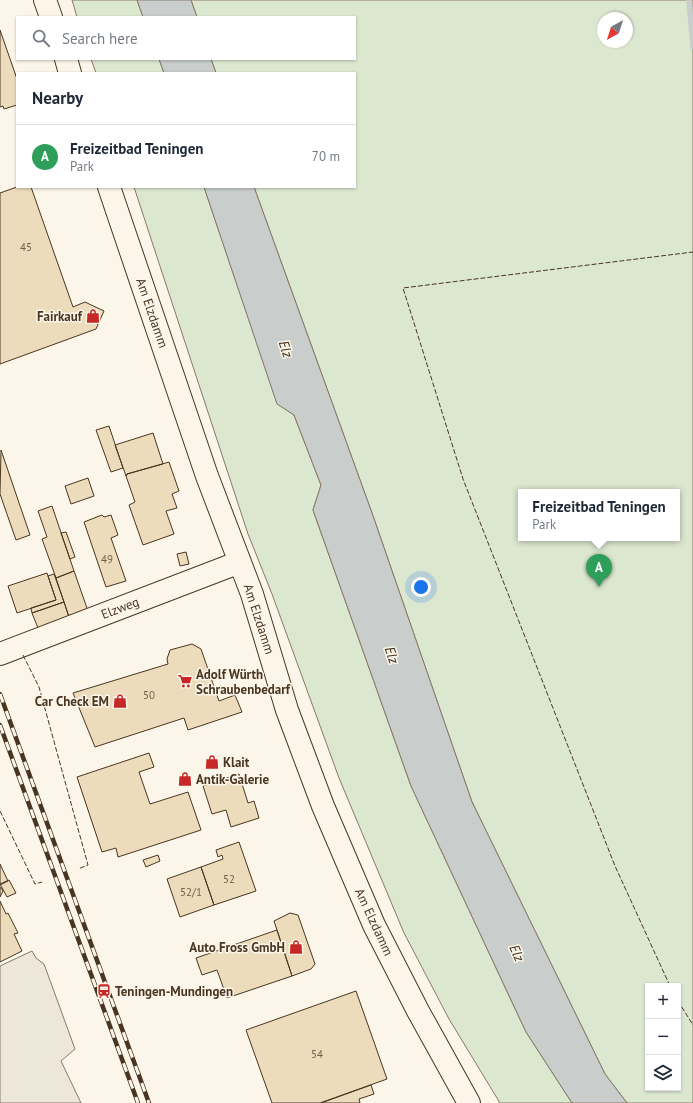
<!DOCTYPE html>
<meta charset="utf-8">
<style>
:root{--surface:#fff;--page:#f2f2f3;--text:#1f2937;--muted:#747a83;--line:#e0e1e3;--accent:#c62828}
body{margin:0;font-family:"PT Sans",sans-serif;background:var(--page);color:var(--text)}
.controls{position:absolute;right:12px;bottom:12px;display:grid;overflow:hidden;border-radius:0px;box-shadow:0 1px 3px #0004}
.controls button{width:36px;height:36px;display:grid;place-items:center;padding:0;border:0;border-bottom:1px solid var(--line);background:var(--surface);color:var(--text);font:20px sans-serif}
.compass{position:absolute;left:597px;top:12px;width:36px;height:36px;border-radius:50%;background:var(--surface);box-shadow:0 1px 3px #0004;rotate:219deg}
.you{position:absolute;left:421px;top:587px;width:14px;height:14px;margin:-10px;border:3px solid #fff;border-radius:50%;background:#1a73e8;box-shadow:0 0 0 6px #1a73e833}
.badge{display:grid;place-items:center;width:26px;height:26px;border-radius:50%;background:var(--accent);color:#fff;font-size:13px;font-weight:700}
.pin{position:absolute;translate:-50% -33px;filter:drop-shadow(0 1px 2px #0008)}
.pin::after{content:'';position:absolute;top:21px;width:14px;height:12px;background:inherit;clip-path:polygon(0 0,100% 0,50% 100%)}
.popup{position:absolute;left:518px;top:489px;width:162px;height:52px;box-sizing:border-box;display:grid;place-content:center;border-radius:0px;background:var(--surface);filter:drop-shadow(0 1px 3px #0005);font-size:13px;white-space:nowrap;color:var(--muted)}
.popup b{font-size:15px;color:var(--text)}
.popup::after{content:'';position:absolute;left:50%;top:100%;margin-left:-8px;border:8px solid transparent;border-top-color:var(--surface)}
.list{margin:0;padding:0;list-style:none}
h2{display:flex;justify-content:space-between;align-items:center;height:52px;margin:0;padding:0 16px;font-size:17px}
h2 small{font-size:13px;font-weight:400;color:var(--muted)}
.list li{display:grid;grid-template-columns:26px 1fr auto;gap:12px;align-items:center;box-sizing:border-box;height:64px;padding:0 16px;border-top:1px solid var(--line)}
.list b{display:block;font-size:15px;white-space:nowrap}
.list p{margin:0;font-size:13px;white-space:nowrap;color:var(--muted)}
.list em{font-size:13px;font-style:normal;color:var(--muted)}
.icon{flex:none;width:22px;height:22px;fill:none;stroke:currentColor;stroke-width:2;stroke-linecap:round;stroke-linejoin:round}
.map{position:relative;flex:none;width:693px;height:1103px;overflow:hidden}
.search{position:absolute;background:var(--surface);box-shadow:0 1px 3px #0004;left:16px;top:16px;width:340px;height:44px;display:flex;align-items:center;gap:10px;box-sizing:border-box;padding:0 14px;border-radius:0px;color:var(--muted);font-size:15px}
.panel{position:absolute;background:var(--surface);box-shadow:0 1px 3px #0004;left:16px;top:72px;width:340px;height:116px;border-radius:0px}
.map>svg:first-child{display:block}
.green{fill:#dce7d0;stroke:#887966;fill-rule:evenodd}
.parking{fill:#ede7d9;stroke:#887966}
.water{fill:#c9cecd;stroke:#887966}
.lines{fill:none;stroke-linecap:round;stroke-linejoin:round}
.stream{stroke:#c9cecd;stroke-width:5.5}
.building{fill:#ecdcbc;stroke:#4a3520}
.secondary-casing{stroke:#4a3520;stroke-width:24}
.secondary{stroke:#fbf6e9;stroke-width:22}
.rail-casing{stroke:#4a3520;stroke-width:4.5}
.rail{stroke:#fbf6e9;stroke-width:3;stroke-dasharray:9;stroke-linecap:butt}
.fence{stroke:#4a3520;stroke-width:1;stroke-dasharray:5 2;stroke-linecap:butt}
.labels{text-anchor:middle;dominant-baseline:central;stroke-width:3;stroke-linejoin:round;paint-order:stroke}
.number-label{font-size:11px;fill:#725f47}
.street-label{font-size:13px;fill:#4a3520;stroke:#fbf6e9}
.poi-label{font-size:13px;font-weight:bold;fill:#4a3520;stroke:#fbf6e9;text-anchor:start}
.water-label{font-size:14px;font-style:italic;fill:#4a3520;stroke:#fbf6e9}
</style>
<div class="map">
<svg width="693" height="1103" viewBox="0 0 693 1103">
<rect width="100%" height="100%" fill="#fbf6e9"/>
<path class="green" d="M72 0H137L143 17H77Z
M191 0H693V1103H627L605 1074 472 802 372 513 254 187H355V73H216L211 59H355V17H197ZM603 18H627V42H603ZM521 492H677V538H521ZM648 986H678V1088H648Z
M91 59H159L164 73H96Z
M134 187H204L277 403 294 415 321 485 313 510 411 786 526 1032 572 1103H500L449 1019 404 933 339 778 272 594 248 534Z"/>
<path class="parking" d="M32 951 36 958 44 964 75 1049 61 1061 81 1103H0V966Z"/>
<path class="water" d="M137 0H191L197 17H143Z
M159 59H211L216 73H164Z
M204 187H254L372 513 472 802 605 1074 627 1103H572L526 1032 411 786 313 510 321 485 294 415 277 404Z"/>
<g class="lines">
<path class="stream" d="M689 0 693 47"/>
</g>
<path class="building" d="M0 30 17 79V105L4 109 3 106 0 107Z
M17 187H31L73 307 85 302 104 311 96 329 0 364V193Z
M109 426 123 468 111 472 96 430Z
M153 433 163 464 127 474 126 476 115 445Z
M1 450 30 535 16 540 0 494Z
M169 462 179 491 172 494 177 508 166 511 174 534 143 545 129 505 135 502 126 476 127 474Z
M88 478 94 496 71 504 65 486Z
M52 506 74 571 56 578 42 539 47 537 38 511Z
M102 515 104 517 111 515 118 535 111 538 126 581 106 587 84 522Z
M66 532 75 557 70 559 61 533Z
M186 552 189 564 180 566 177 554Z
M74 571 88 611 69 617 56 578Z
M47 573 56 600 17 613 8 586Z
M54 574 64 602 32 613 31 608 56 600 48 576Z
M64 602 69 617 38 628 32 613Z
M192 644 201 649 219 701 235 695 242 712 188 730 184 718 95 747 73 693 168 664 167 659 170 650Z
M149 753 154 767 139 772 150 804 188 792 201 830 118 857 116 848 102 852 77 777Z
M239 774 248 803 254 801 259 818 231 827 226 810 212 814 203 786Z
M239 842 256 891 214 905 201 867 223 859 222 855 218 857 216 850Z
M158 855 160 861 146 867 143 860Z
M0 864 8 881 0 885Z
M201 867 214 905 180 917 167 879Z
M9 880 16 893 7 897 0 884Z
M0 887 3 891 0 897Z
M0 901 6 914 8 913 18 933 14 934 22 951 0 962Z
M290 913 298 915 315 964 311 969 292 976 274 921Z
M277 930 292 976 227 998 217 970 202 975 196 958Z
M356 991 387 1079 320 1103H272L246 1030Z
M371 1085 374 1094 359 1099 360 1103H321Z"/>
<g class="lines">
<defs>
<path id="secondary" d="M45 0 51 17
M66 59 70 73
M109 187 207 476 252 594 287 710 323 806 374 925 418 1011 469 1103
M0 654 240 562"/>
</defs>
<use href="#secondary" class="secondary-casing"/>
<use href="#secondary" class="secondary"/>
<defs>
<path id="rail" d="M0 694 149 1103
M0 725 138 1103"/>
</defs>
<use href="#rail" class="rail-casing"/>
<use href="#rail" class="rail"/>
<path class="fence" d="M23 655 39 687 88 865 78 869
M0 811 35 884 42 882
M670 986 615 866 463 479 403 288 693 252
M678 1001 693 1025"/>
</g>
<defs>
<symbol id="shop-bare" viewBox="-9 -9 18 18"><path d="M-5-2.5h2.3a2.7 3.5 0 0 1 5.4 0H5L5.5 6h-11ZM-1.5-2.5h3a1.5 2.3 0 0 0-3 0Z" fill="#c62828" stroke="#fbf6e9" stroke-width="2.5" paint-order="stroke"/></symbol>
<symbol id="supermarket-bare" viewBox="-9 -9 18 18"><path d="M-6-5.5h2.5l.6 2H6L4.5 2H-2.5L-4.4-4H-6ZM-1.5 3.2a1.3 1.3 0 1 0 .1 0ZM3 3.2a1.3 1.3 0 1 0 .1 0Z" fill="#c62828" stroke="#fbf6e9" stroke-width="2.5" paint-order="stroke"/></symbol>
<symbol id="station-bare" viewBox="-9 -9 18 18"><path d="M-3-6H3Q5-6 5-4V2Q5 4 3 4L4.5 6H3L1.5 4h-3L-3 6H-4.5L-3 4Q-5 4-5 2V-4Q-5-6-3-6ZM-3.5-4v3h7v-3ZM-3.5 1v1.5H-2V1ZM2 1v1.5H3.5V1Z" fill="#c62828" stroke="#fbf6e9" stroke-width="2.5" paint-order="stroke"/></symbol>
</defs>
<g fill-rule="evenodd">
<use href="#shop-bare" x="83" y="306" width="20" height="20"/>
<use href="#supermarket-bare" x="175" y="671" width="20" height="20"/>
<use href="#shop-bare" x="110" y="691" width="20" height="20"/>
<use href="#shop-bare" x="202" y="752" width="20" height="20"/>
<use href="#shop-bare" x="175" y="769" width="20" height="20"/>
<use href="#shop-bare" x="286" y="937" width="20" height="20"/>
<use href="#station-bare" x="94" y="981" width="20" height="20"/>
</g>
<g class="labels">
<g class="number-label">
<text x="26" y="247">45</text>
<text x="107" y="559">49</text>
<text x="149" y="695">50</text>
<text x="229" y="879">52</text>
<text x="191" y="892">52/1</text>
<text x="317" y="1054">54</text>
</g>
<g class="street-label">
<text transform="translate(152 313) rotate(71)">Am Elzdamm</text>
<text transform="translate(120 608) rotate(-21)">Elzweg</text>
<text transform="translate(259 619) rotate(72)">Am Elzdamm</text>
<text transform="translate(374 922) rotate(65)">Am Elzdamm</text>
</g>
<g class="poi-label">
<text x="82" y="316" text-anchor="end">Fairkauf</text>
<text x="196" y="674">Adolf Würth<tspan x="196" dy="15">Schraubenbedarf</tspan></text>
<text x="109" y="701" text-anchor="end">Car Check EM</text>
<text x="223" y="762">Klait</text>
<text x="196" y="779">Antik-Galerie</text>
<text x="285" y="947" text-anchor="end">Auto Fross GmbH</text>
<text x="115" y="991">Teningen-Mundingen</text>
</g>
<g class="water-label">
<text transform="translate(286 349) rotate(71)">Elz</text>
<text transform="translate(392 655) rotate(71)">Elz</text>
<text transform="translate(517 953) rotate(66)">Elz</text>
</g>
</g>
</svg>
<div class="controls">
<button>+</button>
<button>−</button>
<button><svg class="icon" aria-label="layers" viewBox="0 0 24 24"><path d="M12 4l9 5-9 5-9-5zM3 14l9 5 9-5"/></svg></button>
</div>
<svg class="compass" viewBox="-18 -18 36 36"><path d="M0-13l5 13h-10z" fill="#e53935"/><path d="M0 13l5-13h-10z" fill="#747a83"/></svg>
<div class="you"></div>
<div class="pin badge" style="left:599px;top:587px;background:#2e9e5b">A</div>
<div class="popup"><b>Freizeitbad Teningen</b>Park</div>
<div class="search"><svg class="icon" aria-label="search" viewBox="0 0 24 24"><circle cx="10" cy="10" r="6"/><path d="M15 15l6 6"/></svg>Search here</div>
<section class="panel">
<h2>Nearby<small></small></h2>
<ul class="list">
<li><span class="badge" style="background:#2e9e5b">A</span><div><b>Freizeitbad Teningen</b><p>Park</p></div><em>70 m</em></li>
</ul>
</section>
</div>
